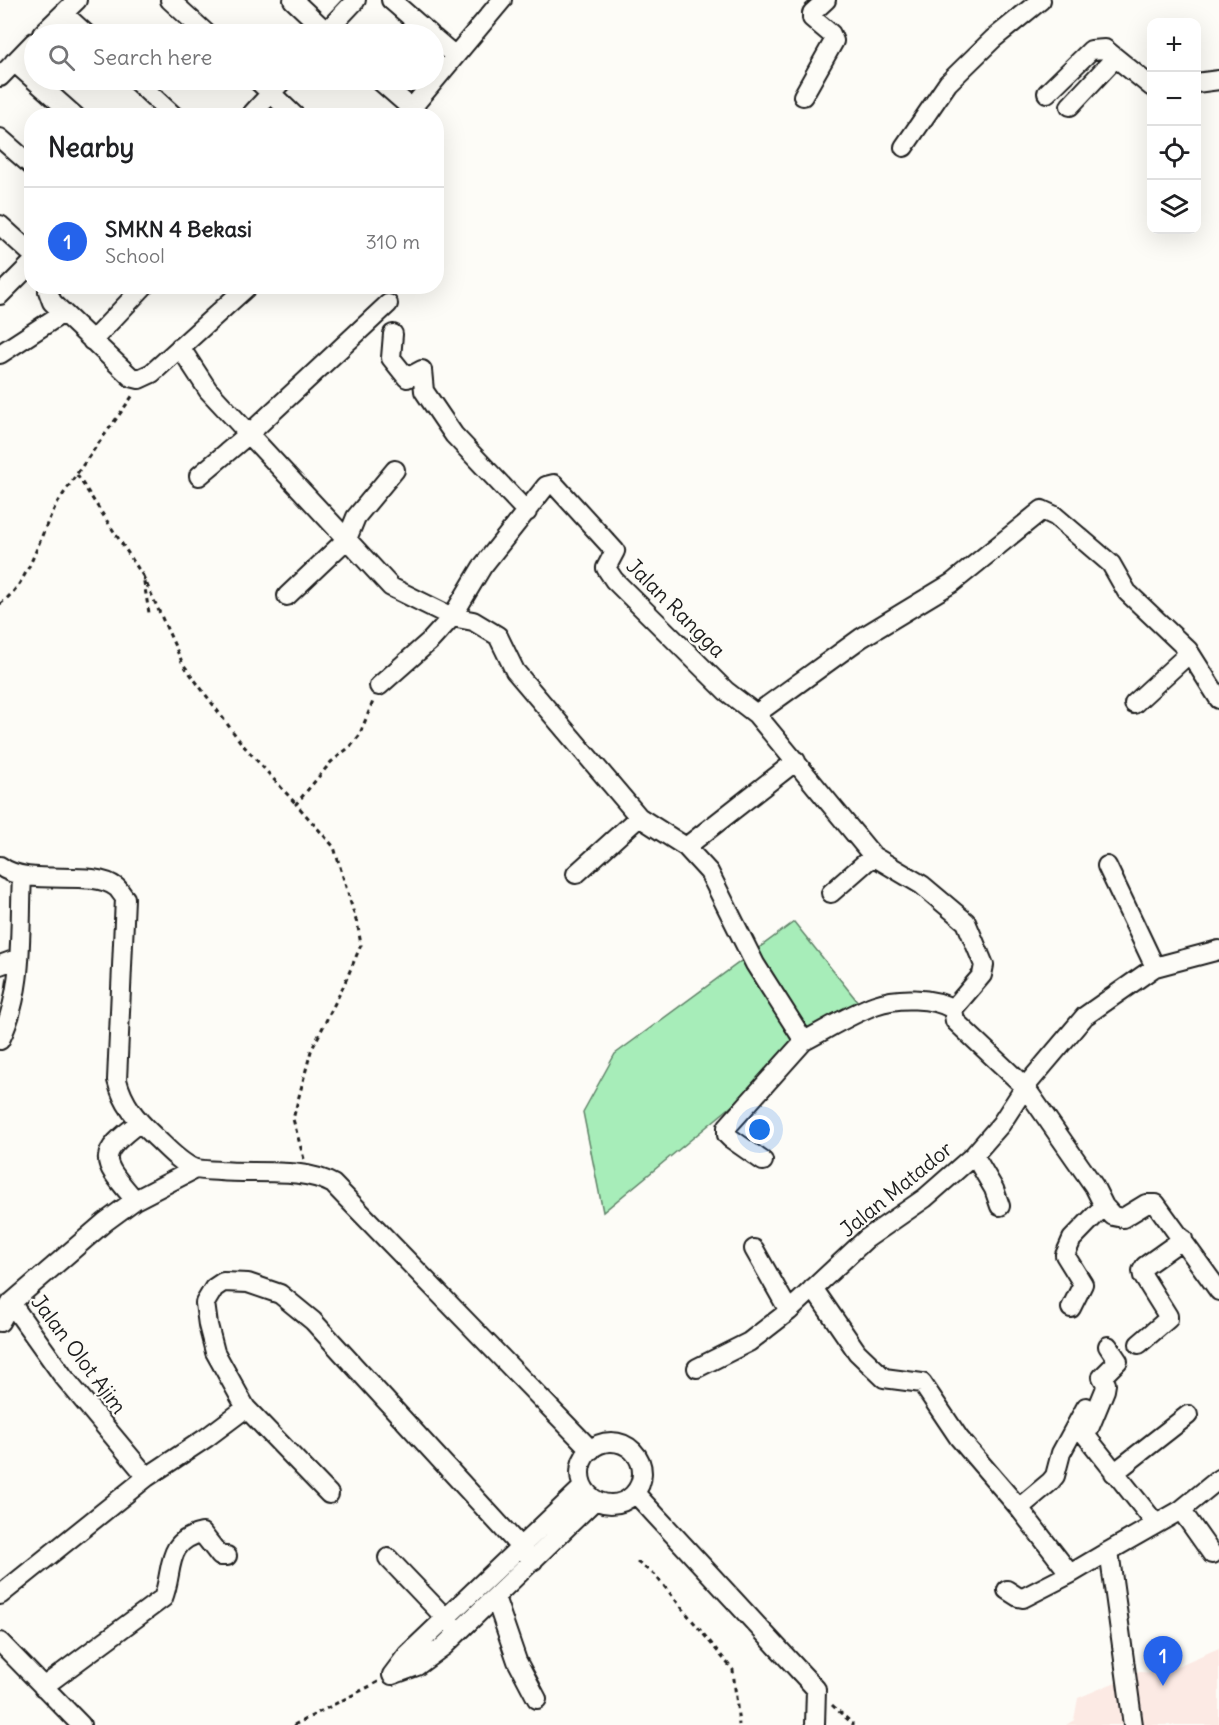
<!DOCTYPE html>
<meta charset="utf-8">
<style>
:root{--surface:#fff;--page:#f6f6f6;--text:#202124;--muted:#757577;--line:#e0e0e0;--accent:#2563eb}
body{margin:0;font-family:Delius,sans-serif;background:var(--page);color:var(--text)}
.controls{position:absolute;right:18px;top:18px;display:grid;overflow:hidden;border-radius:12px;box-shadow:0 6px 24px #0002}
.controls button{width:54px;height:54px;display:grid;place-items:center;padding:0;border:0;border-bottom:2px solid var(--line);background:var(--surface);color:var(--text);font:30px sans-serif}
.you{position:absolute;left:760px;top:1130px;width:21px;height:21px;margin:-15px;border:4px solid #fff;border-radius:50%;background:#1a73e8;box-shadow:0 0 0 9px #1a73e833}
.badge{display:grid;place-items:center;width:39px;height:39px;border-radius:50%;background:var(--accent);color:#fff;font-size:20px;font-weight:700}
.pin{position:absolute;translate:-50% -50px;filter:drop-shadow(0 2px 3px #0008)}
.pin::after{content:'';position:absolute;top:32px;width:21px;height:18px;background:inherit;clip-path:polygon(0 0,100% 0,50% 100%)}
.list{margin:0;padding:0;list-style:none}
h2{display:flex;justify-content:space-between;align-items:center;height:78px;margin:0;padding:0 24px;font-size:26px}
h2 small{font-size:20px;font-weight:400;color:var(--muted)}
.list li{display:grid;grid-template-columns:39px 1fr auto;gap:18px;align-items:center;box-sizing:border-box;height:108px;padding:0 24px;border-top:2px solid var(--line)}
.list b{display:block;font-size:22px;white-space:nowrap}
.list p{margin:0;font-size:20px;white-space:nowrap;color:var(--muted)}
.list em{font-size:20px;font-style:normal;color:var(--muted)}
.icon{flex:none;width:33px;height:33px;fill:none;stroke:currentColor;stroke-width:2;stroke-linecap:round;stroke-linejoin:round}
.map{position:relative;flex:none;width:1219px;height:1725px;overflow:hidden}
.search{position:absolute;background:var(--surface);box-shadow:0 6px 24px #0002;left:24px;top:24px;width:420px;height:66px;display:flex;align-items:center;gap:15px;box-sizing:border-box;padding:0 21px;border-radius:33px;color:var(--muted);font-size:22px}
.panel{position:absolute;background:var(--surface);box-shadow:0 6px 24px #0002;left:24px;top:108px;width:420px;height:186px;border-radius:24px}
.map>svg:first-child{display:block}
.built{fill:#fceae4}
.green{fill:#a7edb9;stroke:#62846a;stroke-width:1.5}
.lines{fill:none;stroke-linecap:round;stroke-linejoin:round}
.minor-casing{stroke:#1c1c1c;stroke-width:22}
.path{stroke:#1c1c1c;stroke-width:3;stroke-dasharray:4.5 4.5;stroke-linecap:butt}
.minor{stroke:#fdfcf7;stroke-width:18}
.labels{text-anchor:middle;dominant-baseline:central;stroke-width:4.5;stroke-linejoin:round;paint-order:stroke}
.street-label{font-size:21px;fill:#1c1c1c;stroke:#fdfcf7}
</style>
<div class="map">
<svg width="1219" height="1725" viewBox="0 0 1219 1725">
<rect width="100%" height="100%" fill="#fdfcf7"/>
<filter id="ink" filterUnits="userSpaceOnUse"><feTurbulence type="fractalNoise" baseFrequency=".0167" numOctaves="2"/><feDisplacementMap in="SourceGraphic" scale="12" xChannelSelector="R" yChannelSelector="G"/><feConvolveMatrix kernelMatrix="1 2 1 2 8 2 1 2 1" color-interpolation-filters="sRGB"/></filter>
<g filter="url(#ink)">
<path class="built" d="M1219 1648V1725H1066L1074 1720 1078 1698 1139 1672 1161 1673Z"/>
<path class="green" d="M794 922 858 1002 603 1212 583 1112 615 1054Z"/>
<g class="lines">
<defs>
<path id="minor" d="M170 0 207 34
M293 0 329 34
M391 0 430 34
M64 14 86 34
M42 34 77 0
M324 34 356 0
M434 38 455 56
M14 62 75 116
M0 77 34 42
M135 80 174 116
M257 80 295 116
M379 80 411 108
M1196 83 1219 80
M1047 93 1091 50 1105 49 1152 87
M803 96 834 41 831 34 812 18V13L826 0
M1070 106 1115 58
M250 116 283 80
M405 116 502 0
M0 138 32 166
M904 147 948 83 993 39 1041 0
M0 225 32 254
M50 286 48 291 52 302 131 377 139 379 152 373 248 286
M0 295 32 263
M393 334 391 358 407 378 422 370 424 391 454 435 527 512
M92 341 144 286
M180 347 208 390 391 587 452 617 482 567 546 486 554 484 615 551 606 568 614 580 726 691 756 714 861 638 952 583 1042 510 1055 516 1111 564 1127 592 1188 650 1219 699
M0 354 63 313
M199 476 250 433 388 304
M287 596 347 539 356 517 395 470
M379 686 431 640 452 617 473 621 498 636 515 671 639 817 686 847 709 872 755 964 804 1041C827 1029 851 1014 875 1005 897 997 933 997 953 1009
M1134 704 1183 659 1188 650
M756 714 873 856 922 885 966 922 984 965 982 975 953 1009 955 1021 1025 1087 1094 1186 1104 1206 1113 1216 1123 1218 1146 1204H1156L1219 1291
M686 847 796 761
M0 866C28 888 91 868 116 887 119 889 122 895 125 898L117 1080C123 1104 136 1119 154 1136 166 1147 178 1161 193 1168 201 1171 212 1170 220 1171 254 1174 304 1167 333 1184L591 1450
M1107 866 1155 967
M576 874 639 817
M831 893 873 856
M0 965 19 958
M0 1040C25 989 19 930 22 876
M974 1155 994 1189 1000 1206
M763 1161 730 1138 727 1135V1127L804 1041
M195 1169 135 1200 105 1222 11 1303 63 1376 147 1477 206 1438 246 1408
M135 1200C101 1160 95 1156 140 1122
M754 1249 789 1311
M813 1288 857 1352 884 1378 922 1383 959 1438 1019 1508 1070 1574 1109 1551 1133 1725
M1071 1308 1083 1284 1065 1255 1072 1239 1104 1206
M0 1322 11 1303
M1139 1344 1168 1319V1316L1143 1276 1142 1271 1145 1266 1183 1239
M1108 1346 1118 1361 1102 1377 1106 1384 1105 1390 1086 1436 1156 1524
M697 1368 749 1342 789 1311 866 1239 925 1198 974 1155 1001 1124 1025 1087 1085 1016 1155 967 1219 950
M580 1473a31 31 0 1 1 62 0a31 31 0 1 1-62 0Z
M1114 1473 1188 1415
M635 1493 816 1689 815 1725
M329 1494 246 1408 215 1352 208 1325 205 1303 214 1288 223 1282 248 1283 280 1294 313 1321 533 1561
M1019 1508 1050 1482 1055 1476 1061 1453 1086 1407
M1181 1510 1212 1554
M1109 1551 1181 1510 1219 1479
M388 1558 454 1627
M1007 1590 1018 1597 1023 1598 1070 1574
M0 1595 147 1477
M495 1597 517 1661 537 1699
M0 1642 81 1725
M392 1675 417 1666 444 1646 595 1500
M392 1675 407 1655 583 1487
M43 1687 163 1598C174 1571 164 1541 202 1533L220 1556H227"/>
</defs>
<use href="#minor" class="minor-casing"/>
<path class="path" d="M77 475 143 576 149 613
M143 576 183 664 242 744 296 804
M0 604C33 580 38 533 59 501 82 464 109 430 133 395
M304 1159 293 1119 311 1051 343 987 361 945 358 927 334 847 296 804 331 762 351 746 359 736 374 699
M637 1562 655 1575 733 1670 739 1725
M832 1705 854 1725
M294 1725 380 1681"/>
<use href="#minor" class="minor"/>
</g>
</g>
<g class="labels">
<g class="street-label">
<text transform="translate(676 608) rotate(45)">Jalan Rangga</text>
<text transform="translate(896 1189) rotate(-39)">Jalan Matador</text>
<text transform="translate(79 1354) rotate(53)">Jalan Olot Ajim</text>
</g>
</g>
</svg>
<div class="controls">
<button>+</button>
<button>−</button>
<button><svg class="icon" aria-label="locate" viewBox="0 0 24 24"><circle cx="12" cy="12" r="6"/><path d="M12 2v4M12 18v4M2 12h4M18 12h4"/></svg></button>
<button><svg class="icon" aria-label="layers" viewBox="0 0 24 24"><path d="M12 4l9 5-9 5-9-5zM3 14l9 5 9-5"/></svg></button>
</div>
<div class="you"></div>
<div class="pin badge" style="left:1163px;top:1686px">1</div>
<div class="search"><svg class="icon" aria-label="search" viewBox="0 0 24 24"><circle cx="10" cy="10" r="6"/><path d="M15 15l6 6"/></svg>Search here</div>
<section class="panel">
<h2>Nearby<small></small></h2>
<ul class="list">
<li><span class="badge">1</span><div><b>SMKN 4 Bekasi</b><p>School</p></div><em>310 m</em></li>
</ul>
</section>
</div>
